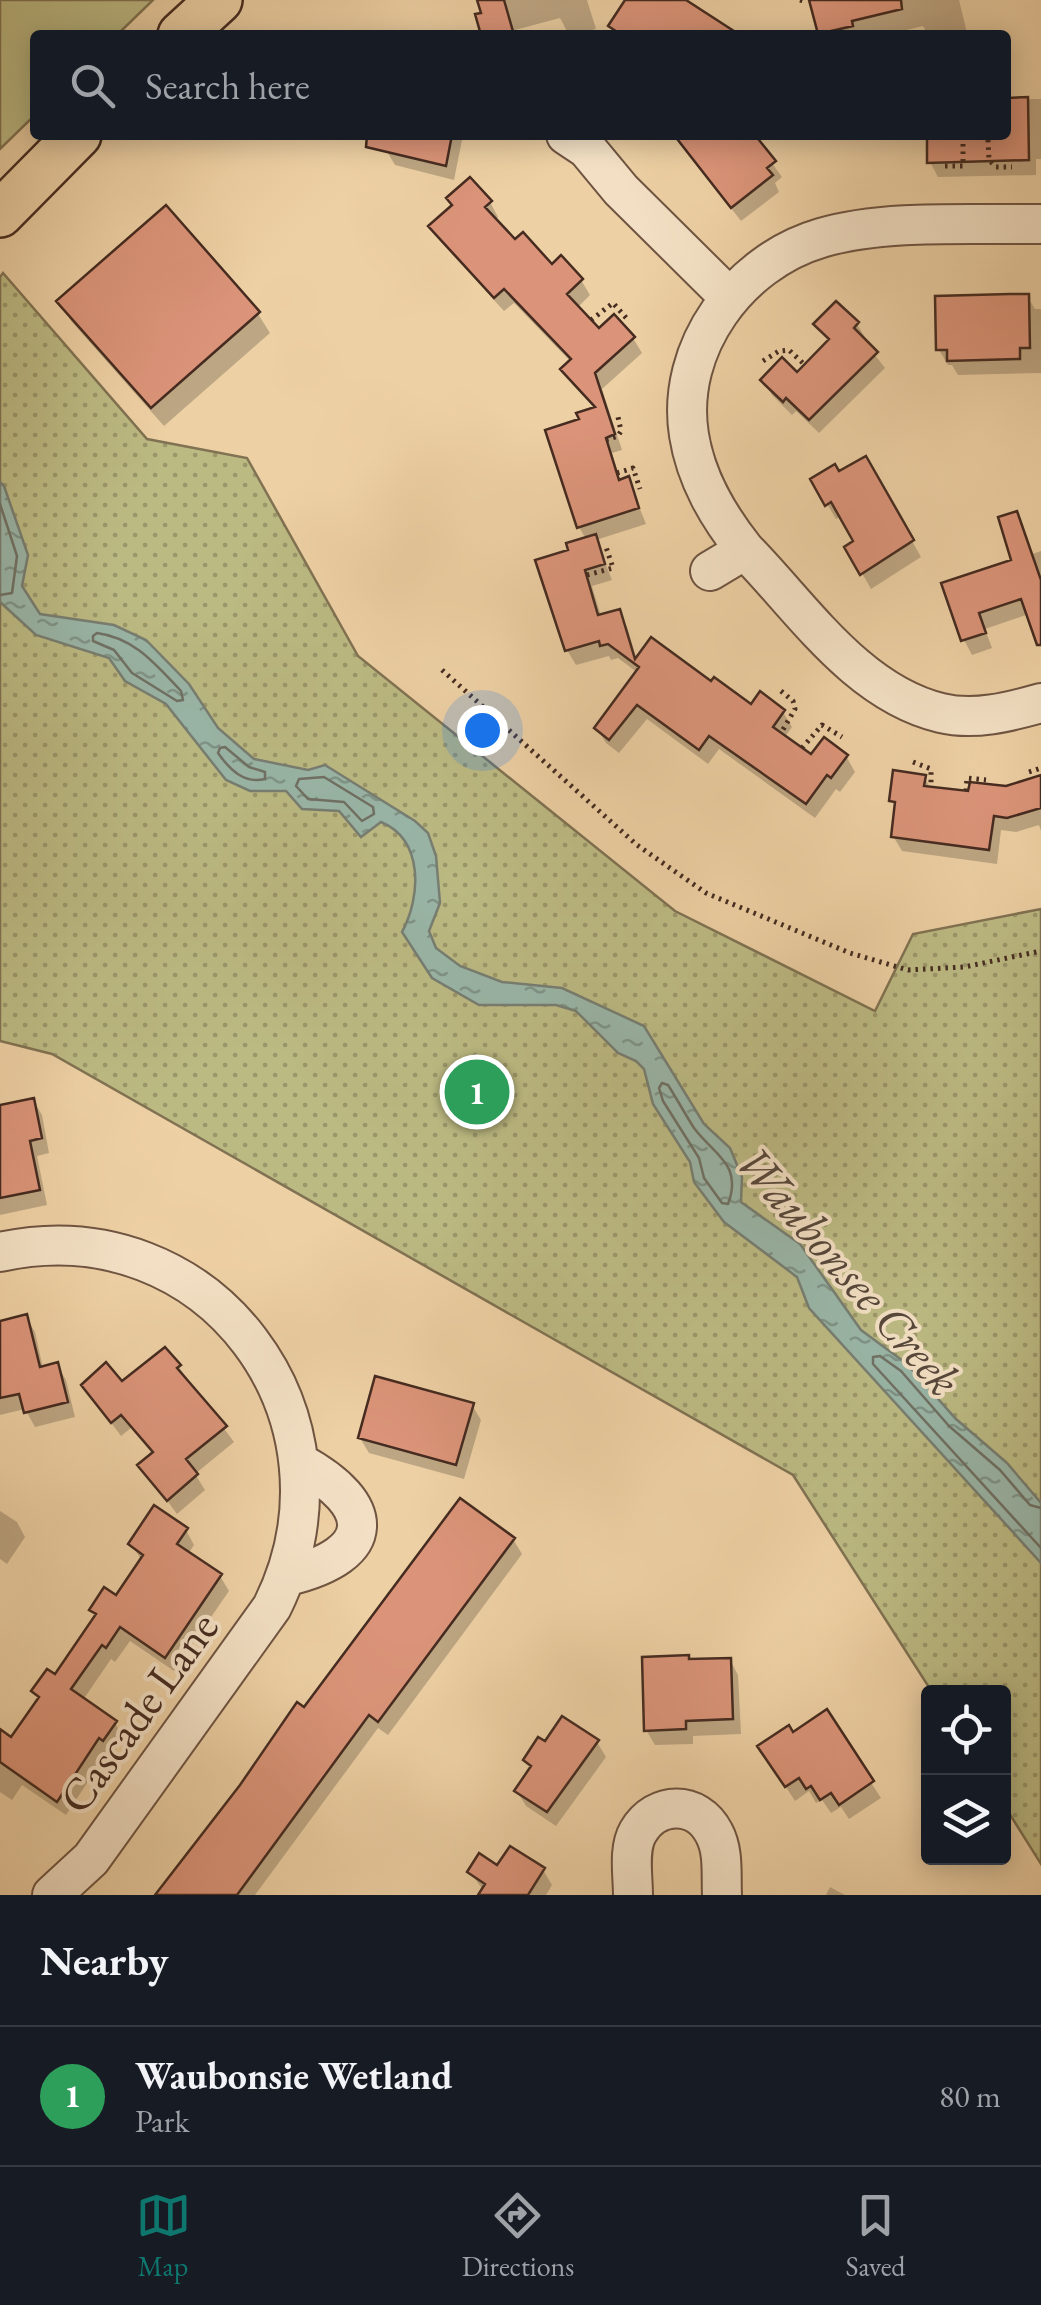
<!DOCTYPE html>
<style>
:root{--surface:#171b24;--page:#20242c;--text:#f1f3f6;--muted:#9ea1a6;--line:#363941;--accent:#0f766e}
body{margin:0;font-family:"EB Garamond",serif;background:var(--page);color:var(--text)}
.controls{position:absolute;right:30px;bottom:30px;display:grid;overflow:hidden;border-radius:10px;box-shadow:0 5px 25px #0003}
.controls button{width:90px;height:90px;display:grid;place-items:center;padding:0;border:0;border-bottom:2px solid var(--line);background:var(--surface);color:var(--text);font:50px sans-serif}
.you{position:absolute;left:482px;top:730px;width:35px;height:35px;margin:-25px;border:8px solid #fff;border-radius:50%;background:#1a73e8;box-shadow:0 0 0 15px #1a73e833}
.badge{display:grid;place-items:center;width:65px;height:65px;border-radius:50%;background:var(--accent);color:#fff;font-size:32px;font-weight:700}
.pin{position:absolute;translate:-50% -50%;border:5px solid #fff;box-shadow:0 2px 10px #0006}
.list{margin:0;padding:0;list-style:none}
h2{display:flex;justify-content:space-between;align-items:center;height:130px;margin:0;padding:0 40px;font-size:42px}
h2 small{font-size:32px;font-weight:400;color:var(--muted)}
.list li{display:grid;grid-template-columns:65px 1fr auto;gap:30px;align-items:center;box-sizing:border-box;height:140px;padding:0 40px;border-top:2px solid var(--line)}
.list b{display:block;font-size:38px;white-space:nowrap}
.list p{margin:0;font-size:32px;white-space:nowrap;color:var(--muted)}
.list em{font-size:32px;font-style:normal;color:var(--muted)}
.icon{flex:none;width:55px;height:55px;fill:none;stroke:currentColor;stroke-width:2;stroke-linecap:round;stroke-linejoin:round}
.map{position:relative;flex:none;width:1041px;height:1895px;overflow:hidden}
.search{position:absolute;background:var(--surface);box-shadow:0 5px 25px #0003;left:30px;right:30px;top:30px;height:110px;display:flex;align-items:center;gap:25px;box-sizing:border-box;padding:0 35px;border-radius:10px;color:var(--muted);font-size:38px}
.sheet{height:270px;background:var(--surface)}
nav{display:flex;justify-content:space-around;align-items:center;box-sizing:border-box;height:140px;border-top:2px solid var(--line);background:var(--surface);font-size:28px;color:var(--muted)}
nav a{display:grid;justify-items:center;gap:5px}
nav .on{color:var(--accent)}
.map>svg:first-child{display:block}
.grass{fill:#bcba83;stroke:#807252;stroke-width:2.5}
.park{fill:url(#park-dots);stroke:#807252;stroke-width:2.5}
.water{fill:url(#water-ripples);stroke:#777e72;stroke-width:2.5}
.shadow{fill:#0003}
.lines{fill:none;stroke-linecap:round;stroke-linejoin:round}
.shore{stroke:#6f7064;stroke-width:2.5}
.building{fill:#db9479;stroke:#452b20;stroke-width:2.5}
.minor-casing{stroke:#6f5441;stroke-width:42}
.major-casing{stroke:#452b20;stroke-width:50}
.path{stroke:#452b20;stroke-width:5;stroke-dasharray:2.5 5;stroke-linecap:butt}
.minor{stroke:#f3e0c4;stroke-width:38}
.major{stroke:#edd0a4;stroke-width:45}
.labels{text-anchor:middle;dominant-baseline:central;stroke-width:8;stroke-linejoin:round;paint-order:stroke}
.street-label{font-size:45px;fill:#452b20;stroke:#f3e0c4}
.water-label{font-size:48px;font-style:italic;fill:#56473b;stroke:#f3e0c4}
</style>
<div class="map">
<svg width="1041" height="1895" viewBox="0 0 1041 1895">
<defs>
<pattern id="park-dots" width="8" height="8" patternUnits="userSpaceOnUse" patternTransform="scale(2.5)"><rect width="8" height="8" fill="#bcba83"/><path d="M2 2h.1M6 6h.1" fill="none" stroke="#9b976b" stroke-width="1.8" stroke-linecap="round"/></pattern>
<pattern id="water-ripples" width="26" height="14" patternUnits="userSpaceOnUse" patternTransform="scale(2.5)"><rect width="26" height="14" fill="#99b6a8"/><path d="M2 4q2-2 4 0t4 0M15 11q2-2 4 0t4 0" fill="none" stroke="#7f9488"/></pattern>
</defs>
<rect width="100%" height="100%" fill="#edd0a4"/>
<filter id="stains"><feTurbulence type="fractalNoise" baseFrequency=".002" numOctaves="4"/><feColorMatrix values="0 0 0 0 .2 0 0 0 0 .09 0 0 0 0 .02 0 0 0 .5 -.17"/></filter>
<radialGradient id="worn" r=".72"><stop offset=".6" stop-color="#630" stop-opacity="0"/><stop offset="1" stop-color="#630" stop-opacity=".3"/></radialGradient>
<path class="grass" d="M0 0H153L117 35H35V115L0 149Z"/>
<path class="park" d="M3 273 147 439 247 458 358 656 675 911 875 1011 913 934 1041 909V1864L1004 1805V1692H932L793 1475 52 1054 0 1041V277Z"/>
<path class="water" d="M0 482 4 486 28 555 22 586 40 614 114 625 146 640 189 684 218 728 254 759 308 770 325 765 415 821 428 833 436 856 440 903 429 931 436 948 460 966 502 982 562 988 644 1026 704 1124 730 1148 742 1177 741 1202 800 1244 861 1330 907 1364 956 1419 1007 1463 1041 1503V1563L809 1308 797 1277 724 1222 694 1182 690 1162 653 1104 644 1069 636 1061 618 1053 576 1011 556 1005H479L432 978 402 932C421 897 424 840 381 822L361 837 339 811 302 809 286 791H250L226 780 166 704 125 681 109 658 36 635 0 602Z"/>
<path class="shadow" d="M480 0H587L596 29 569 35 560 18 515 30 516 35H483L484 14Z
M812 0H959L967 33 928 35 923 26 886 35H821Z
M1006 99H1041V159H1036V175L938 177 930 162 929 135H1006Z
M389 135H463L454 180 395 165 386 150Z
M675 135H752L782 177 775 183 779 192 741 221Z
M490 202 498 217 495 221 515 243 552 267 581 280 590 295 577 308 599 332 633 338 642 353 602 389 622 450 612 453 621 482 628 479 646 524 596 540 612 580 592 586 601 616 618 612 627 627 637 660 712 684 751 708 783 712 792 727 784 738 811 758 846 756 855 772 840 792 836 789 815 818 719 749 708 764 647 719 619 753 606 743 597 728 638 673 618 658 611 660 609 656 576 665 567 650 571 552 586 539 579 527 582 421 595 409 572 384 563 369 571 362 514 303 504 311 440 241 432 226Z
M165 208 258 314 270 333 164 426 71 321 59 301Z
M1027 296 1035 309H1041V373L958 375 952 365H948L939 350Z
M836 304 857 324 866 339 864 341 885 368 819 433 796 411 792 415 772 395 763 380 797 376 829 343 817 324Z
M866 459 921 557 871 589 848 548 856 542 842 516 836 519 813 480 838 474Z
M1041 551V632L1029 614 985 629 992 648 972 655 964 640 945 585Z
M924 777 931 789 970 794 1006 788 1041 777V831L1039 825 1016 832 1001 830 997 864 902 851 893 836 897 809 892 801Z
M33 1100 42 1115 49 1153 37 1156 47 1205 0 1215V1107Z
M26 1317 35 1332 43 1368 57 1365 66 1380 75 1417 35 1427 25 1409 0 1415V1325Z
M178 1366 234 1442 195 1474 205 1490 177 1514 141 1465 153 1455 131 1428 121 1436 84 1386 122 1385Z
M472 1405 481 1420 464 1479 369 1453 360 1438Z
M0 1511 17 1522 25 1537 7 1564 0 1559Z
M186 1530 194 1545 188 1554 220 1576 229 1591 174 1671 130 1641 115 1662 111 1659 83 1700 115 1723 124 1738 112 1754 108 1751 66 1815 22 1785 12 1800 0 1792V1732L12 1740 40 1701 34 1691 55 1678 97 1618 92 1610 117 1598 142 1561 131 1544Z
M513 1539 522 1554 388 1735 378 1728 255 1895H169L305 1711Z
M730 1660 738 1675 741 1734 693 1736V1744L655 1745 646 1730Z
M826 1713 881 1798 849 1819 841 1807 831 1813 822 1800 816 1803 809 1791 795 1801 769 1761 793 1735Z
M597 1742 606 1757 556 1826 526 1806 517 1791 531 1769 526 1760 546 1745Z
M498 1868 543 1870 552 1885 546 1895H480L483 1890 470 1872Z
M830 1887 845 1895H826Z"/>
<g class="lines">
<path class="shore" d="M0 504 17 556 12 593 0 595
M97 633C135 638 156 665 181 691L183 700 177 701 132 673 114 650 93 641V636Z
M225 747 249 767 265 772V779C244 784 230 770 218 753L220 748Z
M324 777 373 807 374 814 362 821 344 802 308 799 296 786 299 779Z
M662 1083 668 1085C677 1099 685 1114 694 1128 714 1155 743 1164 728 1204L722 1203 704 1178 699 1158 663 1101 659 1088Z
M1041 1508 1030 1505 1000 1470 949 1426 901 1371 880 1356 873 1357V1364L1041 1548"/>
</g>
<path class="building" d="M477 0H504L514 35H481L475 14 481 13Z
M625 0H686L740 35H622L608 26Z
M809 0H901L902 9 852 21 853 26 818 34Z
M1028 97 1029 160 927 163V135H1006V98Z
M367 135H452L446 166 366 147Z
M674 135H755L776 161 767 168 773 175 731 208Z
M470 177 492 201 485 207 515 239 523 232 552 264 561 255 583 279 567 294 599 328 614 314 635 337 595 373 615 434 606 438 619 480 629 476 639 508 577 528 545 430 579 419 576 413 595 407 560 369 571 359 504 289 494 298 428 226 452 205 446 198Z
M166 205 260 312 151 408 56 301Z
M1010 294H1029L1030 348H1020V359L947 361V350H936L935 296Z
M836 301 859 322 854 328 878 352 809 420 786 398 783 402 760 380 782 357 797 372 829 339 813 324Z
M866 456 914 540 860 575 844 547 853 541 831 502 825 506 810 479 835 464 839 471Z
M1017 511 1041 580V645H1037L1021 599 979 613 986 633 961 641 941 583 1011 560 998 517Z
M596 534 605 564 585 570 598 615 620 609 635 659 651 637 711 681 714 677 751 704 760 691 785 710 773 727 811 754 824 737 848 755 831 778 827 775 806 804 709 736 699 750 637 705 609 740 594 728 639 667 608 644 600 646 599 641 565 651 535 560 568 550 566 543Z
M893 770 926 775 924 786 968 791 970 782 1006 786 1041 775V808L1007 818 994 816 989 850 891 837 895 802 889 801Z
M34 1098 42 1138 30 1141 40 1190 0 1198V1105Z
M27 1314 40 1367 58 1362 68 1402 24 1413 19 1394 0 1398V1321Z
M165 1347 181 1365 177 1368 227 1426 186 1459 198 1474 167 1501 137 1465 153 1452 121 1415 111 1423 81 1385 106 1362 122 1381Z
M375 1376 474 1403 456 1465 358 1438Z
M460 1498 515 1538 378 1722 369 1715 237 1895H155L240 1785 297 1702 304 1707Z
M154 1505 188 1528 177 1544 222 1574 165 1658 120 1627 106 1648 102 1645 71 1689 117 1721 103 1741 99 1738 57 1802 0 1762V1729L11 1737 39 1697 31 1691 47 1669 55 1674 96 1614 89 1610 104 1587 116 1595 143 1555 128 1544Z
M689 1655V1659L731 1658 733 1719 686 1721V1729L644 1731 642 1657Z
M827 1709 874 1781 839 1805 831 1793 820 1800 811 1786 806 1789 799 1778 785 1787 757 1746 789 1725 793 1732Z
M562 1716 599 1740 547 1812 514 1791 531 1766 523 1760 538 1737 545 1741Z
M510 1846 545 1868 528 1895H478L485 1884 467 1872 479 1853 497 1865Z"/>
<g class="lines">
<defs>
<path id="minor" d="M566 135 587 149 621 190 730 298
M745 550C718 516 696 479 689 435 675 348 739 262 821 238 884 219 974 225 1041 224
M710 571 745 550C802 608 857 693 941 713 974 721 1009 712 1041 703
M0 1252C210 1206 366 1418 272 1607L91 1859 52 1895
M288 1576C379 1554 377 1505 300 1463
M633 1895C633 1876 628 1849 638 1832 656 1801 697 1800 714 1833 724 1851 721 1875 722 1895"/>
<path id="major" d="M181 35 219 0
M0 214 78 135"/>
</defs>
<use href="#minor" class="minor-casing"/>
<use href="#major" class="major-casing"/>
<path class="path" d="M800 0 807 2
M988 140 989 160 996 167H1012
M945 166H963V141
M591 320 613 303 629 321
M763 361 779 351 789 350 805 365
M606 440 618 436 621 431 618 417
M617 473 633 468 640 489
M587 575 613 568 606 547
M442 670 637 845 706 893 850 953 908 970 964 967 1041 951
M781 691 793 701 795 709 781 733
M802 748 822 725 842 737
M913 762 931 769V787
M1029 772 1041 768
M966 791 967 778 986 780"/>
<use href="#minor" class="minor"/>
<use href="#major" class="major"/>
</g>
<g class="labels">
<g class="street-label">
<text transform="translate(138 1712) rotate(-54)">Cascade Lane</text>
</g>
<g class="water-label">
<text transform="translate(849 1270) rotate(49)">Waubonsee Creek</text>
</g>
</g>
<rect width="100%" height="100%" filter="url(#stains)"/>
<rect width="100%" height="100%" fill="url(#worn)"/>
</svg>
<div class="controls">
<button><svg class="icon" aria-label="locate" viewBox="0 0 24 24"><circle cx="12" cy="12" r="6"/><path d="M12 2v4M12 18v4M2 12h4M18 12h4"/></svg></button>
<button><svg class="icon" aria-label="layers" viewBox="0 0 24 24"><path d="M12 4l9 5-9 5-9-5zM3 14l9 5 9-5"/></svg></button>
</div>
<div class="you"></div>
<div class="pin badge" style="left:477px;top:1092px;background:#2e9e5b">1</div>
<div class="search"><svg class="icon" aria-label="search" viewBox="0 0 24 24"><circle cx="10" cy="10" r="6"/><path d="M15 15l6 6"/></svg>Search here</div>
</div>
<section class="sheet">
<h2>Nearby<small></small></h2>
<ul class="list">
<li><span class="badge" style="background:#2e9e5b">1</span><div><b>Waubonsie Wetland</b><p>Park</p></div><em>80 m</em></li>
</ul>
</section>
<nav>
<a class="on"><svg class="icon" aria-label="map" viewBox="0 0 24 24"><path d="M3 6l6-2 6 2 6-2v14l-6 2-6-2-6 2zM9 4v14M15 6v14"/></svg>Map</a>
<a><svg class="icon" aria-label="directions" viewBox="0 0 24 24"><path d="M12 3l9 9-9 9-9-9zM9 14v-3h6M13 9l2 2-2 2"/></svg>Directions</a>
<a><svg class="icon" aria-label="saved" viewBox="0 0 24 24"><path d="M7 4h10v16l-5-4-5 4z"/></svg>Saved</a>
</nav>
